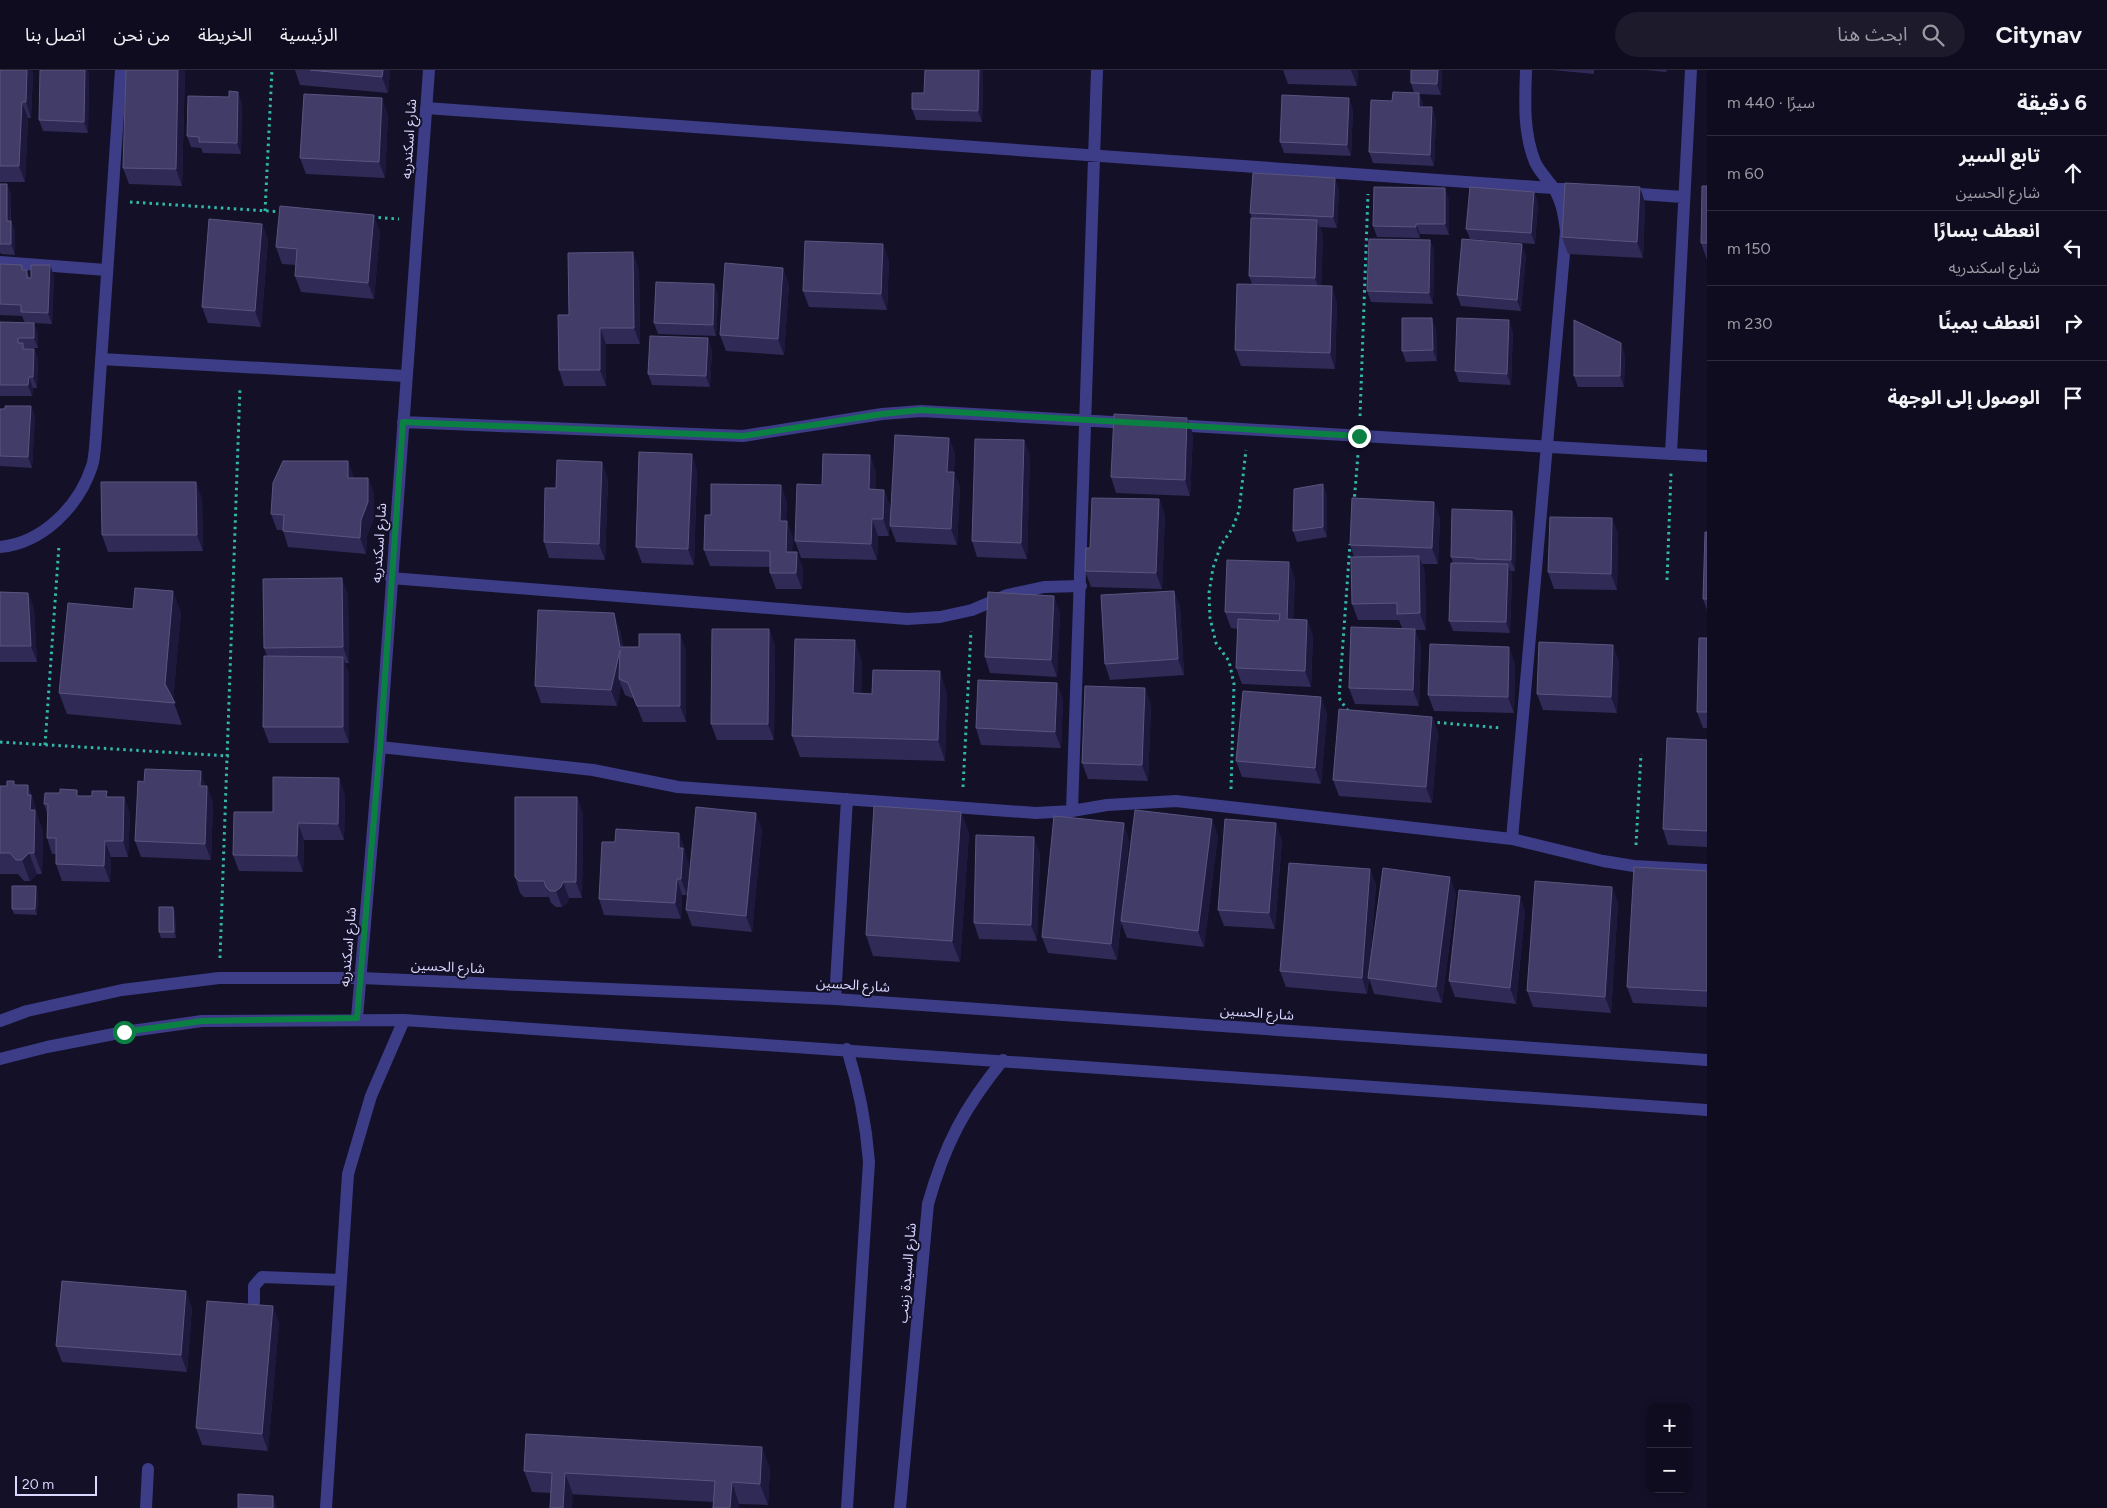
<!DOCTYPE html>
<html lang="ar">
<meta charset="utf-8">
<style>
:root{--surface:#0e0c1e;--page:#1c1a2b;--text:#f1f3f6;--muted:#9b9ba4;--line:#2e2c3c}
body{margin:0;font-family:Figtree,"Noto Sans Arabic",sans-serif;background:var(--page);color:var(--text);direction:rtl}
.controls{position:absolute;right:15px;bottom:15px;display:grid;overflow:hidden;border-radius:10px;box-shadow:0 2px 8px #0003}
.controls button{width:45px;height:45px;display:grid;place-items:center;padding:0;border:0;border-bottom:1px solid var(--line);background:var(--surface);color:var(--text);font:25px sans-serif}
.scale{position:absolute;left:15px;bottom:12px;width:82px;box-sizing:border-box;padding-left:5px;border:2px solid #dad8fe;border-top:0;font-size:14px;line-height:18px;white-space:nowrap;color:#dad8fe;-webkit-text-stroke:4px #131028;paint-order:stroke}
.stop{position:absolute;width:15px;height:15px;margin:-11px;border:4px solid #0b8043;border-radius:50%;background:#fff}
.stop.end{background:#0b8043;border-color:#fff;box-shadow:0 1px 5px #0008}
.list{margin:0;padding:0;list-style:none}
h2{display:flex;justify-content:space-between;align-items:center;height:65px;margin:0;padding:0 20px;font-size:21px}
h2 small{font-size:16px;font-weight:400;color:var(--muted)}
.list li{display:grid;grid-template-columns:32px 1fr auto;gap:15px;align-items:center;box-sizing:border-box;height:75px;padding:0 20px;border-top:1px solid var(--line)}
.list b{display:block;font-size:19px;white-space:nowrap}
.list p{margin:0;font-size:16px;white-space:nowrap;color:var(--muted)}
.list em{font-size:16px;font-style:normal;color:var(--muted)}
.icon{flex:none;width:28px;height:28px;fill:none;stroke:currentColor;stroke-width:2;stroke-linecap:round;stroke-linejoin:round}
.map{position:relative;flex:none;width:1707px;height:1438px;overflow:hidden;direction:ltr}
header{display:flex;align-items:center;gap:30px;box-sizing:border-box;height:70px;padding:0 25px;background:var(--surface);border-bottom:1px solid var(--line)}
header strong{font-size:24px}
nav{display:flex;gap:28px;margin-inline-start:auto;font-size:18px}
.search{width:350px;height:45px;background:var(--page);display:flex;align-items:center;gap:12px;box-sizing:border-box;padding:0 18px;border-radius:28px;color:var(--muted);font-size:19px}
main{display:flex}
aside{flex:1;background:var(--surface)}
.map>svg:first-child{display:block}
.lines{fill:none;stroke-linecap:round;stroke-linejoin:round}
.path{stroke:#32b8a9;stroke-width:3;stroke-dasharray:2.5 4;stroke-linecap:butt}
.minor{stroke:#3c3d86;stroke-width:12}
.wall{fill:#302a56}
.shaded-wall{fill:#1d183c}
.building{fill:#423d68;stroke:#5a557f}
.route{stroke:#0b8043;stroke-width:6}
.labels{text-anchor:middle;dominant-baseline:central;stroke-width:4;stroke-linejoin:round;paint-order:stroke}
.street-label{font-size:14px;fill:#dad8fe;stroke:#131028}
</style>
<header>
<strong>Citynav</strong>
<div class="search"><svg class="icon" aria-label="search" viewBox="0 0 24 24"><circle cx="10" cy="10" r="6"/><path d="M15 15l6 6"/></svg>ابحث هنا</div>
<nav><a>الرئيسية</a><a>الخريطة</a><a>من نحن</a><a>اتصل بنا</a></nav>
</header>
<main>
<aside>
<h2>6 دقيقة<small>سيرًا · 440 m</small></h2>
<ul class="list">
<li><svg class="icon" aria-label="ahead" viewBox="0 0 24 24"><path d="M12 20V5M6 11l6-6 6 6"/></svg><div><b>تابع السير</b><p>شارع الحسين</p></div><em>60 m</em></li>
<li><svg class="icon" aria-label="left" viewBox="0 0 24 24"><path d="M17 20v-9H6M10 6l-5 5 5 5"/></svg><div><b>انعطف يسارًا</b><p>شارع اسكندريه</p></div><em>150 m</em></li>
<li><svg class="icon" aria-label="right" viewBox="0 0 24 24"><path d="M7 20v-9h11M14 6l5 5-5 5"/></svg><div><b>انعطف يمينًا</b></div><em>230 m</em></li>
<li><svg class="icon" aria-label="arrive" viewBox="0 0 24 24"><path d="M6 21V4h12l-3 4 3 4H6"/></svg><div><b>الوصول إلى الوجهة</b></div></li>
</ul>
</aside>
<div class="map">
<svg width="1707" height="1438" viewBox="0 0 1707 1438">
<rect width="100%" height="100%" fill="#131028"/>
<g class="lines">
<path class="path" d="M130 132 284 142
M265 141 272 0
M372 147 399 149
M1360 346 1368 124
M1354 433 1358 384
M1667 510 1671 403
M1348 641 1339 628 1350 474
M1431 652 1502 658
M0 672 229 686
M45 675 59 475
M963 717 971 561
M1231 719 1234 614 1229 591 1216 573 1210 548 1209 523 1213 498 1221 475 1232 459 1239 441 1246 380
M1636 775 1641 684
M220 888 240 317"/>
<path class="minor" d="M426 38 1580 120
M1625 123 1683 127
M0 192 106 200
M101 289 406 306
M403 352 743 366 882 344 921 341 1130 353
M1173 355 1707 386
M1671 384 1691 0
M0 477C43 473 79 436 92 396 95 387 95 375 96 365L121 0
M391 508 907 549 940 547 972 540 1007 525 1044 517 1081 516
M380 677 593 700 678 717 1036 743 1072 741 1107 735 1176 731 1512 769 1603 791 1634 796 1707 800
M1072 741 1097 0
M1512 769 1566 161C1564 145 1562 131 1553 117 1547 109 1539 101 1535 92 1523 62 1525 31 1526 0
M835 929 847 729
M357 948 380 677 429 0
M0 951 27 941 122 920 219 908H361L835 929 1707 990
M847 979C859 1017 866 1053 869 1092L847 1438
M0 989 47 977 124 962 202 951 404 950 1707 1040
M254 1232V1216L262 1207 341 1210
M146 1438 148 1399
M326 1438 348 1104 371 1026 404 950
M900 1438 928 1134C945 1074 964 1038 1003 990"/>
</g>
<path class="wall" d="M0 0H32L33 4 31 48H28L25 112H0Z
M126 0H185L182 116 129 114 123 98Z
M295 0H390L388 23 300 15Z
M983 0 982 52 916 50 912 39 924 23Z
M1283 0H1358L1357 16 1288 14Z
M1411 0H1442L1441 25 1419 24 1423 34V37L1436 48 1434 96 1373 93 1369 82 1392 31 1414 23 1411 13Z
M1552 0H1594V4Z
M1645 0H1667L1666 2Z
M89 3 88 63 43 61 39 50Z
M242 33 241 84 203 83 201 78 191 77 187 66Z
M1353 39 1351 86 1284 83 1280 72Z
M388 44 385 108 306 104 300 88Z
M0 114H7L11 125V151L15 162V185L1 184 0 182Z
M1707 116V190L1701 173Z
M1339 119 1337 158 1320 157 1323 166 1321 216 1337 232 1335 299 1241 296 1235 280 1252 214 1249 206 1252 148 1250 143Z
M1534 122 1538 133 1535 174 1470 169 1466 159Z
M1449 129V165L1420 164V168L1377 167 1373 156Z
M1645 133 1643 188 1568 184 1562 167Z
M262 154 268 170 261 257 208 253 202 237Z
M380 161 374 229 301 222 295 206 296 195 282 194 276 177Z
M1430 170 1434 181 1433 234 1371 232 1367 221Z
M1526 185 1521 241 1461 236 1457 225Z
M889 190 887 240 809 237 803 221Z
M0 194 25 200 30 208H31L50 195 54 206 52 254 34 253 38 264V278H25L34 279 38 289 37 318H33L32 326H0V252L25 253 22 246 0 245Z
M639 199 640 274H606V316H564L559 300 569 245Z
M714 214 718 225 716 266 658 264 654 253Z
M789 214 784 285 726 281 720 265Z
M1436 258 1437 291 1406 292 1402 281Z
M1513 261 1511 315 1459 312 1455 301Z
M712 279 710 317 652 315 648 304Z
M1625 284 1624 317H1578L1574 306Z
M31 336 35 347 32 398 0 396V339Z
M1193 364 1190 426 1116 423 1111 407Z
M949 368 955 384 954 402 960 418 957 475 896 472 890 456Z
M1024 370 1030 386 1027 489 977 487 972 471Z
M697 400 694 495 642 493 636 477Z
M876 401 875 420H884L890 436 889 466H878L877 490 801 488 795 471 822 415Z
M354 408H368L374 424V448L367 466 366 484 288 477 283 460H277L271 444Z
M608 408 605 490 549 488 544 472 556 418Z
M1327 425V467L1297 472 1293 461Z
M202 428 203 481 108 482 102 465Z
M1159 429 1165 446 1162 519 1091 517 1085 501 1090 478Z
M787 431 786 451 793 467 792 482 803 498 802 519H776L770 503V497L710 496 704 480 711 445Z
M1440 448 1438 494H1422L1425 502 1426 560H1415L1421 575 1419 636 1355 634 1349 618 1402 558 1399 550H1358L1352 534 1354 487 1350 475Z
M1612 448 1618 464 1617 520 1554 519 1548 502Z
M1516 451 1515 501H1510L1512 505 1510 563 1453 561 1449 551 1453 493 1451 487Z
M1707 462V540L1703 529Z
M1295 508 1293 549 1307 550 1313 566 1311 617 1242 614 1236 598 1238 559 1231 558 1225 542Z
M1174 521 1180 537 1184 605 1110 610 1105 594Z
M0 522 28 523 34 539 37 592H0Z
M348 524 349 593H345L349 603V673H269L263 657 267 586 264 578Z
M133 539 181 542 173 630 182 655 67 644 59 623Z
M1060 542 1057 607 990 603 985 587Z
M769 559 775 576 774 670H717L711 654Z
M620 560 623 577 686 580V652H643L634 629 625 625 621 615 617 636 541 633 535 616Z
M1707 568V658H1703L1697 642Z
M862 591 861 624 947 623 945 691 800 687 792 666Z
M1619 591 1617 643 1543 640 1537 624Z
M1515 593 1514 643 1434 641 1428 625Z
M1321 627 1327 644 1321 714 1242 707 1236 691Z
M1063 629 1061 678 981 675 976 658Z
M1151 634 1148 711 1088 709 1082 693Z
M1432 647 1438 663 1432 733 1339 726 1333 710Z
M1707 670V777L1668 775 1663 759Z
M15 715H28L35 736 38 749 43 761 42 804H37L30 811H24L18 804H0V716H7Z
M206 716H207L213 733 211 790 141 787 135 771Z
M345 724 344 770H304L303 802 239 801 233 785 273 742Z
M79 726 124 727 130 744 128 787H111L110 812 62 811 56 794V784H52L47 768V743L44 734Z
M577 727 583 744 582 828H569L567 833 562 837H556L551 833 549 827H524L520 823 515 807Z
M961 742 969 763 960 892 873 886 866 865Z
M762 759 752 862 692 856 686 840Z
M1218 765 1204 877 1127 868 1121 852 1117 890 1048 883 1042 867 1129 769 1122 841Z
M1282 770 1275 859 1224 856 1218 840Z
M685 779V783L689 794 687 825H682L681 849 604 845 599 829Z
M1040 783 1037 871 979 869 974 853Z
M1370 799 1376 815 1369 901 1456 823 1442 933 1374 924 1369 908 1367 924 1286 917 1280 901Z
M1707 801V937L1633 933 1627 917Z
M1612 817 1618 833 1611 943 1533 937 1527 921Z
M38 822 37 845 14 844 12 839Z
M1520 826 1525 842 1516 934 1455 927 1449 911Z
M173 837 175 842 176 868H161L159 862Z
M192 1237 187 1302 62 1292 56 1276Z
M279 1252 268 1381 202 1375 196 1358Z
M770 1398 768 1435 739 1434V1438H713L714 1432 532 1422 524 1401Z"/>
<path class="shaded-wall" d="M27 0H32L33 4 31 48 26 32Z
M85 0H88L89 3 88 63 84 52Z
M178 0H185L182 116 176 99Z
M383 0H390L388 23 382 7Z
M979 0H983L982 52 978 41Z
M1351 0H1358L1357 16Z
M1438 0H1442L1441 25 1437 14Z
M238 22 242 33 241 84 237 73Z
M1419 23 1423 34 1422 48 1419 37Z
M382 28 388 44 385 108 379 92Z
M1349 28 1353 39 1351 86 1347 75Z
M22 32 28 48 25 112 19 96Z
M1432 37 1436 48 1434 96 1430 85Z
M1335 108 1339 119 1337 158 1333 147Z
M7 114 11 125 10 162 7 151Z
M1640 117 1645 133 1643 188 1637 172Z
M1445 118 1449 129V165L1445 154Z
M1534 122 1538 133 1535 174 1531 163Z
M374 145 380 161 374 229 368 213Z
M1317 150 1323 166 1321 224 1315 208Z
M11 151 15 162V185L11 174Z
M262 154 268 170 261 257 255 241Z
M1416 154 1420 164V168L1416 157Z
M1430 170 1434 181 1433 234 1429 223Z
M883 174 889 190 887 240 881 224Z
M1522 174 1526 185 1521 241 1517 230Z
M633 182 639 199 640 274 634 258Z
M50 195 54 206 52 254 48 243Z
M783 198 789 214 784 285 778 269Z
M714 214 718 225 716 266 713 255Z
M1332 216 1337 232 1335 299 1330 283Z
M1432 248 1436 258 1437 291 1433 280Z
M1509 250 1513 261 1511 315 1507 304Z
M34 253 38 264V278L34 268Z
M600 258 606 274V316L600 300Z
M708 268 712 279 710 317 706 306Z
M1621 273 1625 284 1624 317 1620 306Z
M34 279 38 289 37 318 33 307Z
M29 307 33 318 32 326 28 315Z
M31 336 35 347 32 398 28 387Z
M1187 348 1193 364 1190 426 1185 410Z
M949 368 955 384 953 418 947 402Z
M1024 370 1030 386 1027 489 1021 473Z
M692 384 697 400 694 495 688 479Z
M870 385 876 401 875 435 869 419Z
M348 391 354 407V424L348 408Z
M602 392 608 408 605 490 599 474Z
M954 402 960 418 957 475 951 459Z
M368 408 374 424V448L367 466 366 484 360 468 361 450Z
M196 412 202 428 203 481 197 465Z
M1323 414 1327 425V467L1323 457Z
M781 415 787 431 786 467 780 451Z
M884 420 890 436 889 466 883 449Z
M1159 429 1165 446 1162 519 1156 503Z
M1434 432 1440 448 1438 494 1432 478Z
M1512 441 1516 451 1515 501 1511 490Z
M1612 448 1618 464 1617 520 1611 504Z
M872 449 878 466 877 490 871 474Z
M787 451 793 467 792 498 786 482Z
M797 482 803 498 802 519 796 503Z
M1419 486 1425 502 1426 560 1420 543Z
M1289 492 1295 508 1293 565 1287 549Z
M1508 494 1512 505 1510 563 1506 552Z
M342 508 348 524 349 593 343 577Z
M173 521 181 542 173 633 165 614Z
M1174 521 1180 537 1184 605 1178 589Z
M28 523 34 539 37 592 31 576Z
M1054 526 1060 542 1057 607 1051 590Z
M614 543 620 560 625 593 620 577Z
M1307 550 1313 566 1311 617 1305 601Z
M769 559 775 576 774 670 768 654Z
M1415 559 1421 575 1419 636 1413 620Z
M680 564 686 580V652L680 636Z
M855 570 862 591 861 644 853 623Z
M1613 575 1619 591 1617 643 1611 627Z
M1509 577 1515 593 1514 643 1508 627Z
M620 580 619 609 621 615 617 636 611 620Z
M343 587 349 603V673L343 657Z
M940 601 947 623 945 691 938 670Z
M1057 613 1063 629 1061 678 1055 662Z
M1145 618 1151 634 1148 711 1142 695Z
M1321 627 1327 644 1321 714 1315 698Z
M1432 647 1438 663 1432 733 1426 717Z
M201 701 206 718 200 716Z
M339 708 345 724 344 770 338 754Z
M28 715 35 736 38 749 43 761 42 804 34 783 30 740 28 725Z
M207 716 213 733 211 790 205 774Z
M124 727 130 744 128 787 123 771Z
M577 727 583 744 582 828 576 812Z
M961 742 969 763 960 892 952 871Z
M756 743 762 759 752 862 746 846Z
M1212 749 1218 765 1204 877 1198 861Z
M298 753 304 770 303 802 297 786Z
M1124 753 1129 769 1117 890 1111 874Z
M1276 753 1282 770 1275 859 1269 843Z
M679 763 685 779V783L689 794 687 825 681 809 679 778Z
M1034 767 1040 783 1037 871 1031 855Z
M105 771 111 787 110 812 104 796Z
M29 783 37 804 30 811 22 790Z
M1370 799 1376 815 1367 924 1362 908Z
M1450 807 1456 823 1442 933 1436 917Z
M677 809 682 825 681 849 675 833Z
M563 812 569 828 567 833 562 837 556 821Z
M36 816 38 822 37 845 35 839Z
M1612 817 1618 833 1611 943 1605 927Z
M1520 826 1525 842 1516 934 1510 918Z
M173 837 175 842 176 868 174 862Z
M186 1221 192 1237 187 1302 181 1285Z
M273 1236 279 1252 268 1381 262 1364Z
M762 1377 770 1398 768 1435 760 1414Z
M565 1403 573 1424 572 1438H563Z
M732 1412 739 1434V1438H730Z
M273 1426 277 1437V1438H273Z"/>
<path class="building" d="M0 0H27L26 32H22L19 96H0Z
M40 0H85L84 52 39 50Z
M126 0H178L176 99 123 98Z
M310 0H383L382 7Z
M925 0H979L978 41 912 39V23H924Z
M1411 0H1438L1437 14 1411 13Z
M229 21 238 22 237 73 199 72V67L187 66 188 26 229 27Z
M1393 22 1419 23V37H1432L1430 85 1369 82 1371 30 1392 31Z
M304 24 382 28 379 92 300 88Z
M1282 25 1349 28 1347 75 1280 72Z
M1253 103 1335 108 1333 147 1250 143Z
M1565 113 1640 117 1637 172 1562 167Z
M0 114H7V151H11V174H0Z
M1702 116H1707V173H1701Z
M1374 117 1445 118V154H1416V157L1373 156Z
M1470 117 1534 122 1531 163 1466 159Z
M280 136 374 145 368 213 295 206 297 179 276 177Z
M1251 148 1317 150 1315 208 1249 206Z
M209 149 262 154 255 241 202 237Z
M1369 169 1430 170 1429 223 1367 221Z
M1462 169 1522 174 1517 230 1457 225Z
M805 171 883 174 881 224 803 221Z
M633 182 634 258H600V300H559L558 245H569L568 183Z
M725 193 783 198 778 269 720 265Z
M0 194 22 195V200H27V208H31V195H50L48 243 21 242V235L0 234Z
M656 212 714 214 713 255 654 253Z
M1237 214 1332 216 1330 283 1235 280Z
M1402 248H1432L1433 280 1402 281Z
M1457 248 1509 250 1507 304 1455 301Z
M1574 250 1621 273 1620 306H1574Z
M0 252 34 253V268H18V273H23V279H34L33 307H29L28 315H0Z
M650 266 708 268 706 306 648 304Z
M5 336H31L28 387 0 386V339H5Z
M1114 344 1187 348 1185 410 1111 407Z
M895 365 949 368 947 402H954L951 459 890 456Z
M975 369 1024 370 1021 473 972 471Z
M639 382 692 384 688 479 636 477Z
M823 384 870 385 869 419 884 420 883 449H872L871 474 795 471 797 414 822 415Z
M557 390 602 392 599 474 544 472 545 418H556Z
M283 391H348V408H368V432L361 450 360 468 283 461 284 445 271 444 273 413Z
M101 412H196L197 465H102Z
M711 414 781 415 780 451H787L786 482H797L796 503H770V481L704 480 705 445H711Z
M1323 414V457L1293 461 1294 419Z
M1092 428 1159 429 1156 503 1085 501 1086 478H1090Z
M1352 428 1434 432 1432 478 1350 475Z
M1452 439 1512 441 1511 490 1475 489V488L1451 487Z
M1550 447 1612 448 1611 504 1548 502Z
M1705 462H1707V529H1703Z
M1419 486 1420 543 1397 544V533L1352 534 1351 487Z
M1227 490 1289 492 1287 549 1307 550 1305 601 1236 598 1238 549 1279 551 1280 544 1225 542Z
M1451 493 1508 494 1506 552 1449 551Z
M342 508 343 577 264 578 263 509Z
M135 518 173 521 165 614 175 633 59 623 68 533 133 539Z
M1174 521 1178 589 1105 594 1101 525Z
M0 522 28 523 31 576H0Z
M988 522 1054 526 1051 590 985 587Z
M538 540 614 543 620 577H639V564H680V636H637L628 613 619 609 620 580 611 620 535 616Z
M1351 557 1415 559 1413 620 1349 618Z
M712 559H769L768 654H711Z
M1699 568H1707V642H1697Z
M795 569 855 570 853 623 872 624 873 600 940 601 938 670 792 666Z
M1539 572 1613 575 1611 627 1537 624Z
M1430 574 1509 577 1508 627 1428 625Z
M264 586 343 587V657H263Z
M978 610 1057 613 1055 662 976 658Z
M1085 616 1145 618 1142 695 1082 693Z
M1243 621 1321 627 1315 698 1236 691Z
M1339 639 1432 647 1426 717 1333 710Z
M1667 668 1707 670V761L1663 759Z
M145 699 201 701 200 716H207L205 774 135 771 138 711 144 712Z
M273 707 339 708 338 754 298 753 297 786 233 785 234 742H273Z
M7 711H14V715H28V725H31L30 740H35L34 783H29L22 790H16L10 783H0V716H7Z
M60 719 77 720V726H92V721H107L106 727H124L123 771H105L104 796 56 794V768H47L48 734H44L45 723H60Z
M515 727H577L576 812H563L561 817 556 821H550L546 817 544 811H519L515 807Z
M874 736 961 742 952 871 866 865Z
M696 737 756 743 746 846 686 840Z
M1135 740 1212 749 1198 861 1121 851Z
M1054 746 1124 753 1111 874 1042 867Z
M1225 749 1276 753 1269 843 1218 840Z
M616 759 679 763V778H683L681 809H677L675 833 599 829 602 772H615Z
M976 765 1034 767 1031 855 974 853Z
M1289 793 1370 799 1362 908 1280 901Z
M1634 797 1707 801V921L1627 917Z
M1383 798 1450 807 1436 917 1368 908Z
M1535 811 1612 817 1605 927 1527 921Z
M12 816H36L35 839H12Z
M1459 820 1520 826 1510 918 1449 911Z
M159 837H173L174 862H159Z
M62 1211 186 1221 181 1285 56 1276Z
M207 1231 273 1236 262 1364 196 1358Z
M526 1364 762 1377 760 1414 732 1412 730 1438H713L715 1411 565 1403 563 1438H550L552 1403 524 1401Z
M238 1424 273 1426V1438H238Z"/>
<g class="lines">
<path class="route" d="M124 962 202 951 357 948 380 677 403 352 743 366 882 344 921 340 1359 366"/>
</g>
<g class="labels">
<g class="street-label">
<text transform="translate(409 69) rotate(-86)">شارع اسكندريه</text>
<text transform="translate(379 473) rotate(-86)">شارع اسكندريه</text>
<text transform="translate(348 877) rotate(-85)">شارع اسكندريه</text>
<text transform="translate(448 897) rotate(3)">شارع الحسين</text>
<text transform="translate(853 915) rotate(4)">شارع الحسين</text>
<text transform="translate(1257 943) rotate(4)">شارع الحسين</text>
<text transform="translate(907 1203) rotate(-85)">شارع السيدة زينب</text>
</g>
</g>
</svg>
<div class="controls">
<button>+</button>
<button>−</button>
</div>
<div class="scale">20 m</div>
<div class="stop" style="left:124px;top:962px"></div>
<div class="stop end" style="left:1359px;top:366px"></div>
</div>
</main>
